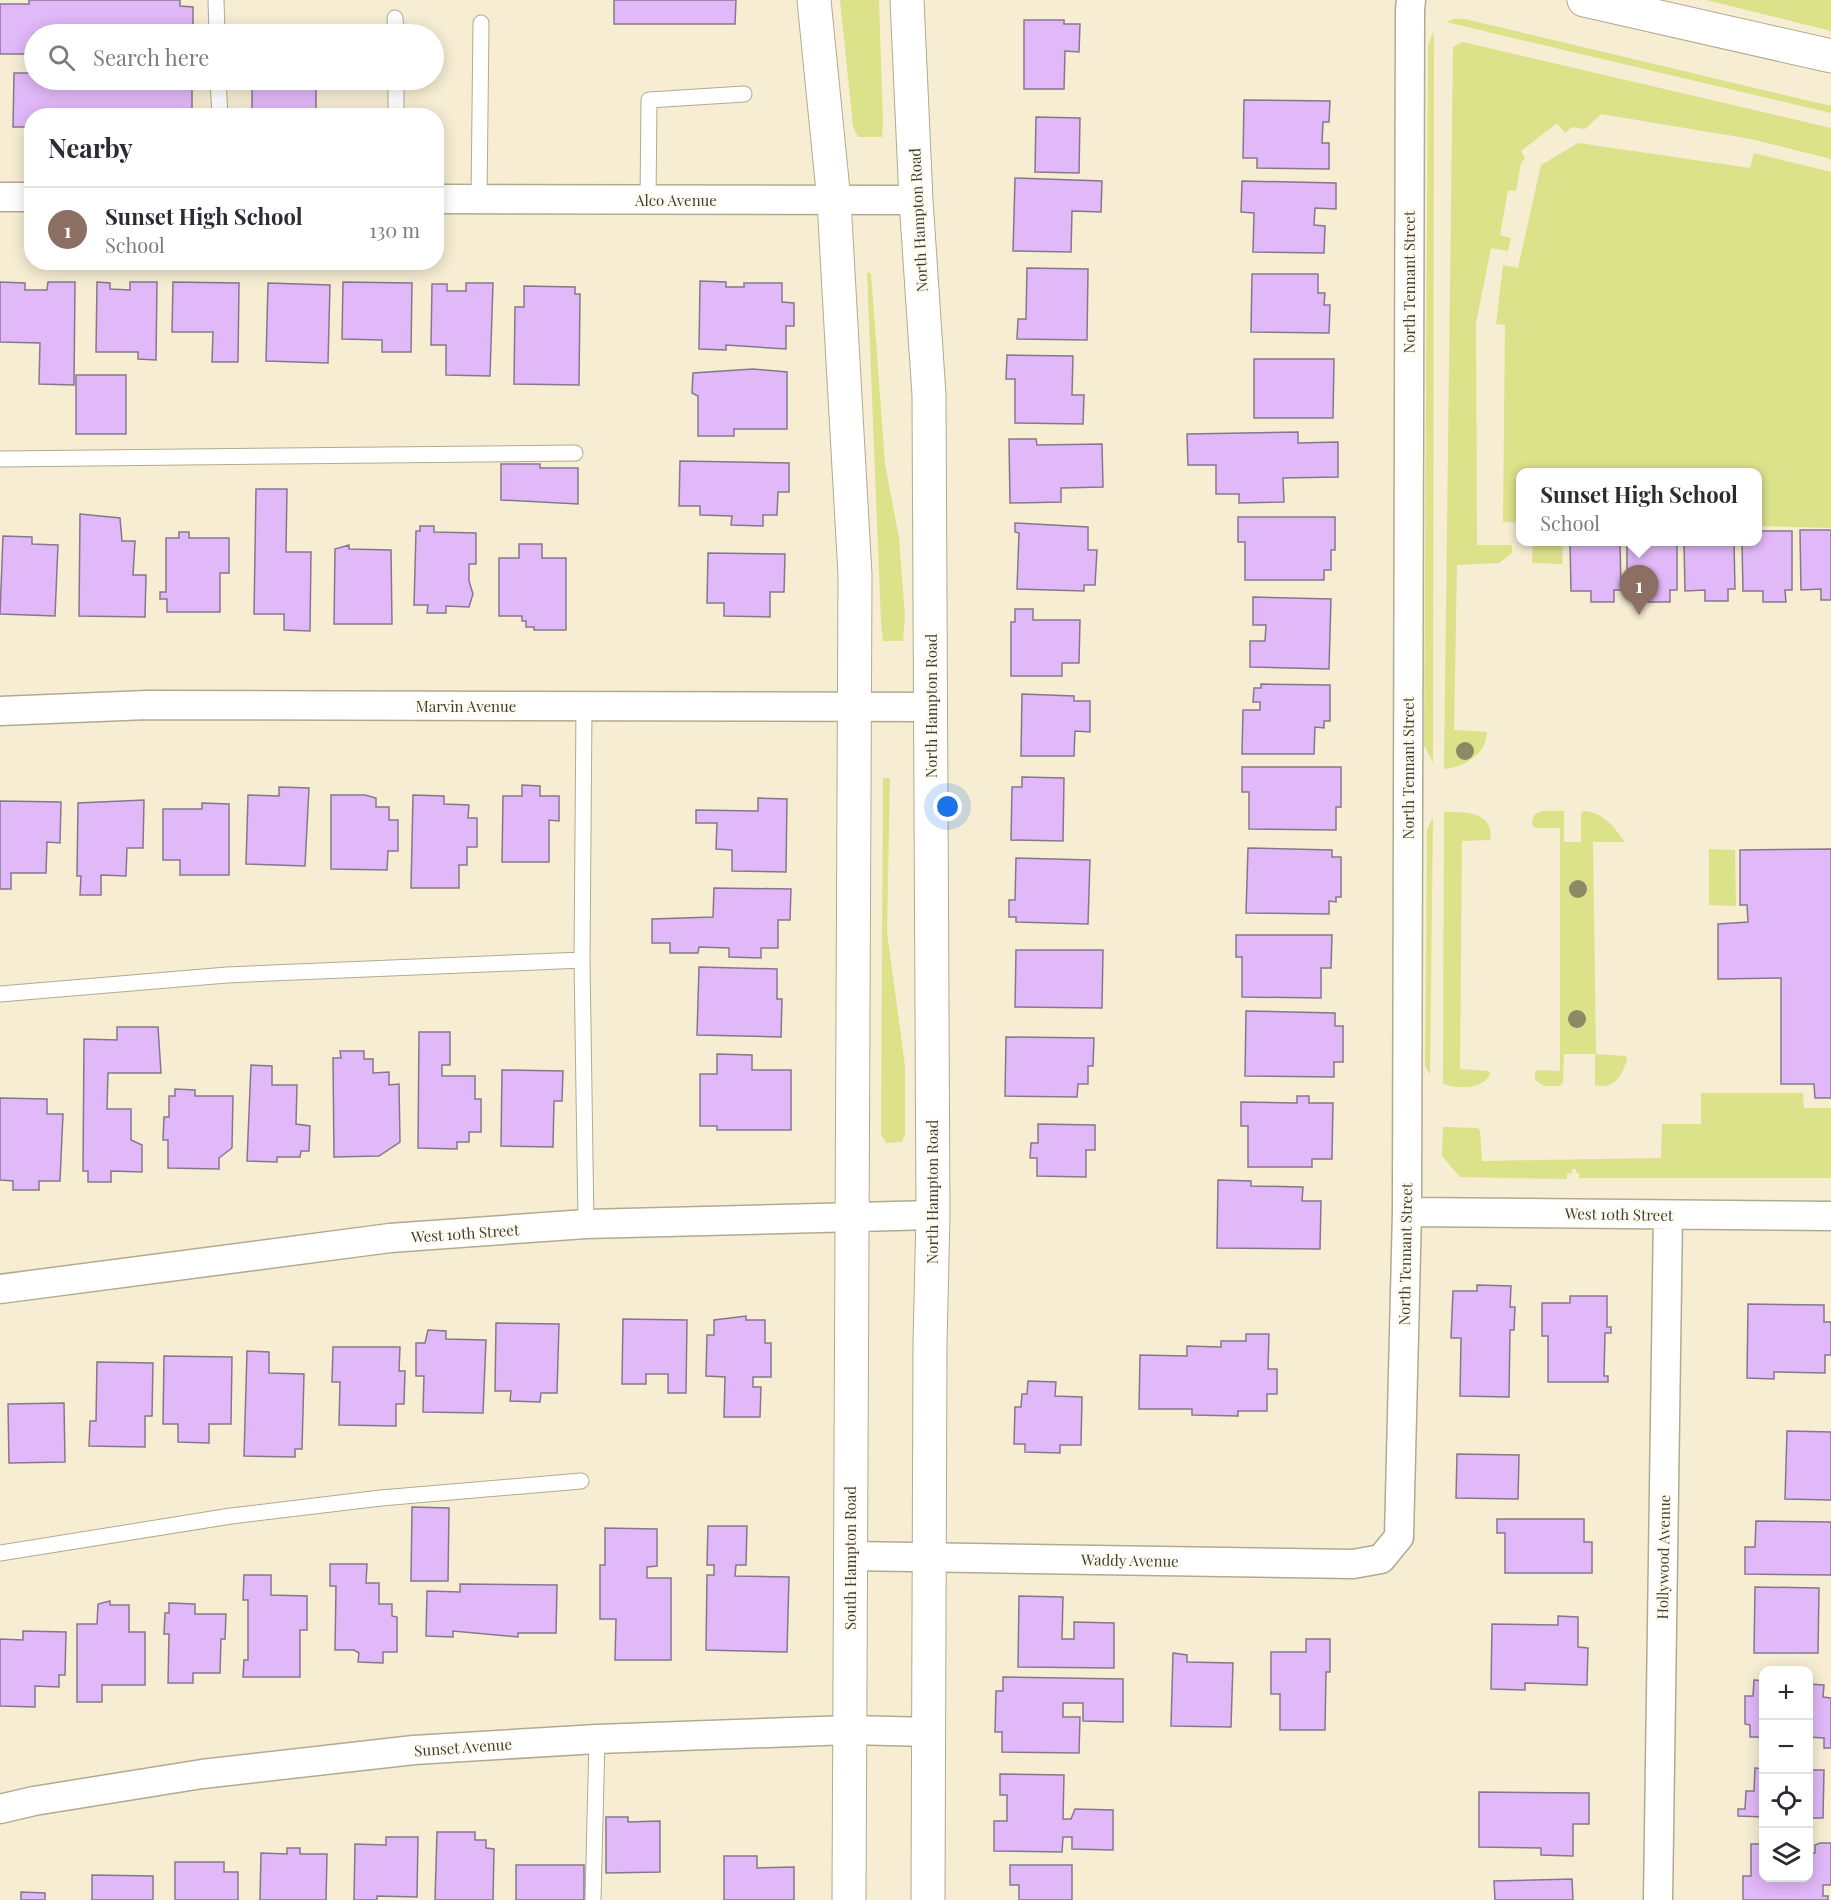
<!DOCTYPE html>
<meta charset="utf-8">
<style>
:root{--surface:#fff;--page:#f7f7f7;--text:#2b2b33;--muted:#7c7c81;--line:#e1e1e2;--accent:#1a73e8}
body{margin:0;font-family:"Playfair Display",serif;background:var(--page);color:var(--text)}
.controls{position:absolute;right:18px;bottom:18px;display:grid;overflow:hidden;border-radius:12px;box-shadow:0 3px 15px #0003}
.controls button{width:54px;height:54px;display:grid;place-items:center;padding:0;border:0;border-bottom:2px solid var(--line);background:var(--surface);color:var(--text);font:30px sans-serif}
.you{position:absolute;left:948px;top:807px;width:21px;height:21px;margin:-15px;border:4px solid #fff;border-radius:50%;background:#1a73e8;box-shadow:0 0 0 9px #1a73e833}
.badge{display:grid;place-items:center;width:39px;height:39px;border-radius:50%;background:var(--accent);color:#fff;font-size:20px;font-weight:700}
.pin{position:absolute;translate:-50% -50px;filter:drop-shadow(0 2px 3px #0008)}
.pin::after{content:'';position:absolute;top:32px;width:21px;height:18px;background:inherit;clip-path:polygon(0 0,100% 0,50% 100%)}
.popup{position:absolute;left:1516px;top:468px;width:246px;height:78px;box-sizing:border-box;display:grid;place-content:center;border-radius:12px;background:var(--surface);filter:drop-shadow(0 2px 4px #0005);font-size:20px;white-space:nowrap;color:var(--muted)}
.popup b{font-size:22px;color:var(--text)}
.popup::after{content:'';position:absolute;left:50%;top:100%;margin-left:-12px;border:12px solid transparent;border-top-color:var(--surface)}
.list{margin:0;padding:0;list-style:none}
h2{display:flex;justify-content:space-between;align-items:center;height:78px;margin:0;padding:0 24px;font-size:26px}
h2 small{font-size:20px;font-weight:400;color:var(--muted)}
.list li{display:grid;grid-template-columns:39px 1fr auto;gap:18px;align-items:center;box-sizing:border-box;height:84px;padding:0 24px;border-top:2px solid var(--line)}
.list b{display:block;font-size:22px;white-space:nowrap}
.list p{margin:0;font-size:20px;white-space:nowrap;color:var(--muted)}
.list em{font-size:20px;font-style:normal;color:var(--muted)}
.icon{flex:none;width:33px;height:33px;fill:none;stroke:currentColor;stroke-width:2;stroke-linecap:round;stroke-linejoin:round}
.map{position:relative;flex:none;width:1831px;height:1900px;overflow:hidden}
.search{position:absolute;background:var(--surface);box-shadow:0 3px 15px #0003;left:24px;top:24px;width:420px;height:66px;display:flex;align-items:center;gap:15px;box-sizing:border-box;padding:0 21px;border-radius:33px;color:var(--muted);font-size:22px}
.panel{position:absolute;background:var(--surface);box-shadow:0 3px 15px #0003;left:24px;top:108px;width:420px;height:162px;border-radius:24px}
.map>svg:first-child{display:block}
.green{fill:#dbe28a}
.building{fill:#e1b8f8;stroke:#85788d;stroke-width:1.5}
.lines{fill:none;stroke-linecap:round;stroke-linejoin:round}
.service-casing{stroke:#b2aa90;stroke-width:17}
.minor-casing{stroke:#b2aa90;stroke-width:31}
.secondary-casing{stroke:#b2aa90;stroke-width:35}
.service{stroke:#fff;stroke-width:15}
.minor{stroke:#fff;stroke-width:28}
.secondary{stroke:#fff;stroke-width:33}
.tree{fill:#8c8967}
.labels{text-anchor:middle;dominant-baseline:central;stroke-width:5;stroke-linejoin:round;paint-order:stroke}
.street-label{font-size:15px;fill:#403d32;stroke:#fefbf0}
</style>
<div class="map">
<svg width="1831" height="1900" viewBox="0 0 1831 1900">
<rect width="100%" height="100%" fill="#f6edd3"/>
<path class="green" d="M840 0H879L883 123 882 137H858L853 126Z
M1706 0H1831V31Z
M1454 19H1465L1831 106V113L1446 22Z
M1434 31 1433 763 1424 745 1428 45Z
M1463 42 1831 128V159L1751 139 1601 114 1585 129 1572 127 1565 133 1557 123 1521 151 1525 158 1521 163 1516 191 1508 190 1500 235 1511 238 1508 251 1491 248 1476 323 1477 545H1512V553L1499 563 1457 565 1454 730 1487 732C1486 755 1466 766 1444 769L1453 47Z
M1578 143 1750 168 1754 153 1831 172V528L1758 526V472H1520V523L1503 522 1505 325 1496 324 1503 265 1518 268 1541 165Z
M867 272 871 274 885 464 899 538 905 617 903 641H883L881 622Z
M1533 542H1563L1562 564 1532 563Z
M883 778H890L887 932 905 1066V1134L902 1142 886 1143 881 1134Z
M1543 811H1564V842H1581V814L1583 811C1602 811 1615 828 1625 842H1593L1596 1054 1626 1056 1627 1059C1623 1074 1614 1091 1595 1085V1054H1564L1563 1082 1560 1086H1544L1535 1080V1072L1538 1070 1560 1071V828H1538L1533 826 1532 821 1535 814Z
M1444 812C1464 812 1495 811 1490 840L1462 841 1460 1069 1489 1071 1490 1075C1480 1090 1459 1089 1443 1084Z
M1433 818 1430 1075 1425 1066 1427 829Z
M1709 849 1735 850 1736 906 1709 905Z
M1701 1093H1803L1804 1108H1831V1178H1579V1173H1576V1169H1572V1173L1567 1174V1179L1460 1177 1442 1156 1443 1127 1477 1128 1480 1130 1482 1161 1661 1158 1662 1124H1701Z"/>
<path class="building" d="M29 0H180V6L193 7V34H34V80H192V110L164 109 163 116H32V127H13L14 73H30V54H0V4H29Z
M614 0H736L735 24H614Z
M1024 20H1064V24H1080L1079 52 1065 51 1064 89H1024Z
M252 80H316V109H311V116H252Z
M1244 100 1330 101 1329 122H1323L1322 143H1329V169L1257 168V158H1243Z
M1036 117 1080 118 1079 173 1035 172Z
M1015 178 1102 181 1101 212 1072 211 1071 252 1013 251Z
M1242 181 1336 183V209L1315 208 1314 225 1325 226 1324 253 1253 252 1254 213 1241 212Z
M1027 268 1088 269 1087 340 1017 339 1018 319H1026Z
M1252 274H1318V293H1325L1324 305H1330L1329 333 1251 332Z
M700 281 726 282V287H744V283H782V302L794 303V326H786V349L726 345V350L699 349Z
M0 282 25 283V290H47L48 282H75L74 385 39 384 40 343 0 342Z
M97 282 110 283V289L130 290V282H157L156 360 138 359V352H96Z
M173 282 239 283 238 362H212L213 332H172Z
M343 282 412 283 411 352H382V340L342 339Z
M268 283 330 285 328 363 266 361Z
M466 283H493L490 376 446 375V345H431L432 284H447V291H466Z
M524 286 575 287V294H580L579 385 514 384 515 307H524Z
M1007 355 1073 356 1072 395H1084L1083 424 1015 423V379H1006Z
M1254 359H1334L1333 418H1254Z
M753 369 787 372V429H734V436H698V396L692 393 693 373Z
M76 375H126V434H76Z
M1298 432V443L1338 442V477L1283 478 1284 502 1239 503V494H1216V465H1188L1187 434Z
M1009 439H1036L1037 445 1102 444 1103 487 1061 488V502L1010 503Z
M680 461 789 463V492H778L777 515H763V526L731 525 732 516 700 515V506H679Z
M501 464H540V468H578V504L501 500Z
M256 489H287L286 552H311L310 631 284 630V614H254Z
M80 514 120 518 122 541H135L133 575H146L145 617 79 616Z
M1238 517H1335V550H1331V570H1324V580H1245V542H1238Z
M1015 523 1088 527V550H1097L1095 585H1084V591L1017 589 1019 533 1015 532Z
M420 526H434V532L476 533V564H469V581L473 594 469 607 446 606V613H427L428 605H414L416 531H420Z
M1800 530H1831V600H1821V589L1801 590Z
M1758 531H1792V590H1785L1786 602H1763V591H1743L1742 542H1758Z
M179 532H189V538H229V573H220V612H167V599H160V592H166V538H179Z
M3 536 32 537V544L58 545 55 616 0 614Z
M1570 542H1620L1621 590H1614V602H1591V591H1571Z
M1627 542H1677V590H1670V602H1648V591H1627Z
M1684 542H1734L1735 589H1728V601H1705V590L1685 591Z
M519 544H542V558H566V630H534V627H526V621H522V616H499V558H519Z
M349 545V549L391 550 392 624H334L335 549Z
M708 553 785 554 784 592H770V617L724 616V603H707Z
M1253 597 1331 599 1329 669 1250 667V641H1265L1266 625H1253Z
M1015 609H1033V620H1080L1079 663H1062V676H1011V622H1015Z
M1261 684 1330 685V721H1324V728L1315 727 1314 754H1242L1243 710H1260V702H1253L1254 688H1261Z
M1022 694 1074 696V701H1090V732L1075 731 1074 756H1021Z
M1242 767H1341V807H1336V830L1249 829V792H1242Z
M1022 777 1064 778 1063 841 1011 840 1012 787H1022Z
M522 785 540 786V796H559V821L549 820V862H502L503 796H522Z
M279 787 309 788 305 866 246 864 248 795 279 796Z
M331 795H365L376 798V807H389V820H398V851H388L387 870 331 869Z
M413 795 444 796V804L469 805 468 818H477V847H467V865H459V888H411Z
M758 798 787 799 786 872 732 871V850L716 849 717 823H696V810L758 811Z
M144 800 143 848H127L126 876 101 875V895H80L81 876H77L78 803Z
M0 801 61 802 60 843 47 842 46 873H11V889H0Z
M202 803 229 804V875H180V860H163V809H202Z
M1248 848 1332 850V857H1341V897H1336V902L1329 901V914L1246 913Z
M1831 849V1098H1815L1814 1084H1781V978L1718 979V924L1748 922 1747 905H1740V850Z
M1016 858 1090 860 1088 924 1016 922V917H1009V900H1015Z
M714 888 791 889 790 920H778V948H761V958L729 957V948L699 947 698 953H670V943H652V919L713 917Z
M1236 935H1332L1331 968H1321V998L1242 997V957H1236Z
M1016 950H1103L1102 1008 1015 1007Z
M699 967 777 969V999H782L781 1037 697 1035Z
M1246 1011 1335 1013V1026H1343V1062H1334V1077L1245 1076Z
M117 1027H158L161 1073H108L107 1109H131V1140L142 1145V1172L111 1171V1182H88V1171H83L84 1039 117 1040Z
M419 1032H450V1065H442V1076H475V1099H481V1132H469V1142H457V1149L418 1148Z
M1006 1037 1094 1038 1093 1066H1088V1084H1078L1077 1097 1005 1096Z
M340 1051H364V1059H373V1073L389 1072V1085L399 1084 400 1142 379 1156 334 1157 333 1058H341Z
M717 1054 752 1055V1070H791V1130H717V1126H700V1074H717Z
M251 1065 272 1066V1085H297L296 1124 310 1126 309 1151H301L300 1157H277V1162L247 1161Z
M502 1070 563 1071 562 1101H554L553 1147 501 1146Z
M175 1089 195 1090V1096H233L232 1148 219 1158V1169L168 1168V1140H163L164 1117H169V1096H175Z
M1297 1096H1309V1103H1333L1332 1159H1312V1167H1248V1126H1241V1102L1297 1103Z
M0 1098 47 1099V1114H63L60 1181H39V1190H13V1181L0 1180Z
M1038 1124 1095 1125V1150H1086V1177L1037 1176V1158H1030L1031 1143H1038Z
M1218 1180 1251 1181V1186L1303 1187 1302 1201H1321L1320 1249 1217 1248Z
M1477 1285 1511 1286 1510 1307H1515L1514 1330H1510L1509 1397 1460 1396 1461 1338H1451L1453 1291H1477Z
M1570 1296H1607V1327H1611V1333H1605L1604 1376H1608V1382H1548V1336H1542V1303H1570Z
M1748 1304 1824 1305V1322H1831V1355H1825V1373L1774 1372V1379L1747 1378Z
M746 1316V1320H765V1343H771V1377H753V1387H761L760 1417H724L725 1377 706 1376 707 1335H714V1320Z
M623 1319 687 1320 686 1393H668V1374H646V1384H622Z
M496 1323 559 1324 557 1393H541L540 1402 510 1401 511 1391H495Z
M428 1330 446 1331V1339L486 1340 483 1413 423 1412 424 1376H416V1343H425Z
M1246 1334H1269L1268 1369H1277V1394H1267V1411H1238V1416L1192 1415V1409H1139L1140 1355 1187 1356V1346L1221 1347V1341H1246Z
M333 1347H400L399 1371H405L404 1404H396V1426L339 1425 340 1382H332Z
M247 1351 269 1352V1373L304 1374 302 1449H295V1457L244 1456Z
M164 1356 232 1357 231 1424H209V1443L178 1442V1424H163Z
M97 1362 153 1363 152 1416H145V1447L89 1446 90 1421H96Z
M1028 1381 1056 1382 1055 1396 1082 1397 1081 1445H1060V1453L1025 1452V1444H1014L1015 1407H1021L1022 1394H1027Z
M64 1403 65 1462 9 1463 8 1404Z
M1787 1431 1831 1432V1500L1785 1499Z
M1457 1454 1519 1455 1518 1499 1456 1498Z
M412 1507 449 1508 448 1581H411Z
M1497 1519H1584V1542H1592V1573H1505V1533H1497Z
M1756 1521 1831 1522V1575L1745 1574V1547H1755Z
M708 1526H747L746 1565H736L735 1576 789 1577 787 1652 706 1650 707 1575H714V1565H707Z
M605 1528 657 1529V1566L647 1567V1578H671V1660H615L616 1619H600V1565H605Z
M330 1564H367L366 1583H379V1604H392V1616L397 1617V1652H383V1663L358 1662 359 1653 354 1650H335L336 1586H330Z
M244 1575H271V1595L307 1596V1630H300V1677H243L244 1660H248V1600H243Z
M460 1584 557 1585 556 1633H518V1637L453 1631V1637L426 1636 427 1591 460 1592Z
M1755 1587 1819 1588 1818 1653H1754Z
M1019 1596 1063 1597 1062 1639H1074V1622L1114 1623V1668L1018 1667Z
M110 1601V1605H129V1632H145V1685H102V1702H77V1624H97L98 1604Z
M169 1603 195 1604V1614H226L225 1639H221L220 1673H193V1683H168L169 1634H164L165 1613H169Z
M1558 1616 1578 1617V1647L1588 1648 1587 1685 1525 1683V1690L1491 1689 1492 1624 1558 1625Z
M23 1631 66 1632 65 1675H59V1687L35 1686V1707L0 1706V1639L23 1640Z
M1306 1639H1330V1672H1326L1325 1730H1280V1694H1271V1652H1306Z
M1173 1653 1187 1655V1662L1233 1663 1231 1727 1171 1726Z
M1003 1677 1123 1679V1722L1083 1721V1703H1063V1717H1080L1079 1753 1002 1752V1732H995L996 1691H1003Z
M1754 1680 1764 1681V1737H1750V1725L1745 1724V1696H1753Z
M1808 1684 1824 1685 1823 1697 1831 1698V1748H1824V1738L1808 1737Z
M1755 1768 1764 1769V1817L1738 1816V1809H1745L1746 1791H1754Z
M1808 1770H1824L1823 1818H1808Z
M1000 1774 1064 1775 1063 1819H1071L1075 1809 1113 1810V1850L1072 1849V1837H1063L1062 1852 994 1851V1821H1007V1795H1000Z
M1479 1792 1589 1793V1824H1573V1856L1541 1855V1848L1479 1847Z
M606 1817H628V1822L660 1821V1872L606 1873Z
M437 1832H475V1840H486V1848L494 1849 493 1900H435Z
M386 1837H418L417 1897 377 1896V1900H354L355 1844 386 1845Z
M1820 1843H1831V1885H1823V1896H1828V1900H1743V1876H1751V1844H1764V1878H1808V1853H1815V1845Z
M287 1848H300V1854H327L326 1900H260L261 1853 287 1854Z
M724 1856H757V1868L794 1867V1900H724Z
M175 1862H224V1872H238V1900H175Z
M516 1865H584V1900H516Z
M1010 1865H1072V1900H1019V1885H1010Z
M92 1875 153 1876V1900H92Z
M1572 1879 1573 1900H1495L1494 1881Z
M21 1892 45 1893V1900H21Z"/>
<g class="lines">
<defs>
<path id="service" d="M216 0 217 34
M395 18 396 34
M218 80 220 116
M396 80V116
M479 199 481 23
M648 200 649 100 744 94
M0 459 575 453
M584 706 582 960 586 1224
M0 994 227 975 582 960
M0 1553 231 1516 381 1498 581 1481
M593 1900 597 1739"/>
<path id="minor" d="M0 197H32
M436 199 916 200
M0 711 147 705 932 707
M1407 1212 1831 1216
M0 1289 390 1238 586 1224 933 1215
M850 1556 1353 1564 1381 1559 1399 1537 1407 1212 1410 9 1411 0
M0 1809 34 1801 202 1774 414 1750 597 1739 850 1730 929 1732
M1658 1900 1668 1215"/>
<path id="secondary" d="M814 0 834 201 855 575 849 1900
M907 0 916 200 929 395 933 1215 930 1344 928 1900
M1584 0 1831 56"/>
</defs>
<use href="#service" class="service-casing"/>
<use href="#minor" class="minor-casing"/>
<use href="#secondary" class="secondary-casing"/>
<use href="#service" class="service"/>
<use href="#minor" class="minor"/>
<use href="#secondary" class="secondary"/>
</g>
<g class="tree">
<circle cx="1465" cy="751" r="9"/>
<circle cx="1578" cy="889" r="9"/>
<circle cx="1577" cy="1019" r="9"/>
</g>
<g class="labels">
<g class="street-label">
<text x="676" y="200">Alco Avenue</text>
<text transform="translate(918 220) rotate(-93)">North Hampton Road</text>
<text transform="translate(1409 282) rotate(-90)">North Tennant Street</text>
<text x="466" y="706">Marvin Avenue</text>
<text transform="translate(931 706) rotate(-90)">North Hampton Road</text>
<text transform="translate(1408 768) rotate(-90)">North Tennant Street</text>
<text transform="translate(932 1192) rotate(-90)">North Hampton Road</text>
<text transform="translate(1619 1214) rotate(1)">West 10th Street</text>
<text transform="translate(465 1233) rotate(-4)">West 10th Street</text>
<text transform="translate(1405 1254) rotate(-89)">North Tennant Street</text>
<text transform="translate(1663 1557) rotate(-89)">Hollywood Avenue</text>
<text transform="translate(850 1558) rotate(-90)">South Hampton Road</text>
<text transform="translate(1130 1560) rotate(1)">Waddy Avenue</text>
<text transform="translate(463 1747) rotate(-4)">Sunset Avenue</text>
</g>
</g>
</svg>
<div class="controls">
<button>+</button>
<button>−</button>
<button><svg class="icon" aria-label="locate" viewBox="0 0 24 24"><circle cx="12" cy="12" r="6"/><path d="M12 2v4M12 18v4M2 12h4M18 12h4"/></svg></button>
<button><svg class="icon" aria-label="layers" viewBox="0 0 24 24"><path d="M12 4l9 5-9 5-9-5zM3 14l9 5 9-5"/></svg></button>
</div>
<div class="you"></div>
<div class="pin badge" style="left:1639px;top:615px;background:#8d6e63">1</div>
<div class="popup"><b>Sunset High School</b>School</div>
<div class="search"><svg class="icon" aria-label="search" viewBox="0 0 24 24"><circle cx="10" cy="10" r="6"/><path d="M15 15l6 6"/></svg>Search here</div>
<section class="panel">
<h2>Nearby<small></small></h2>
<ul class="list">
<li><span class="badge" style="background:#8d6e63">1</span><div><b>Sunset High School</b><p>School</p></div><em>130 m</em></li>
</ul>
</section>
</div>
